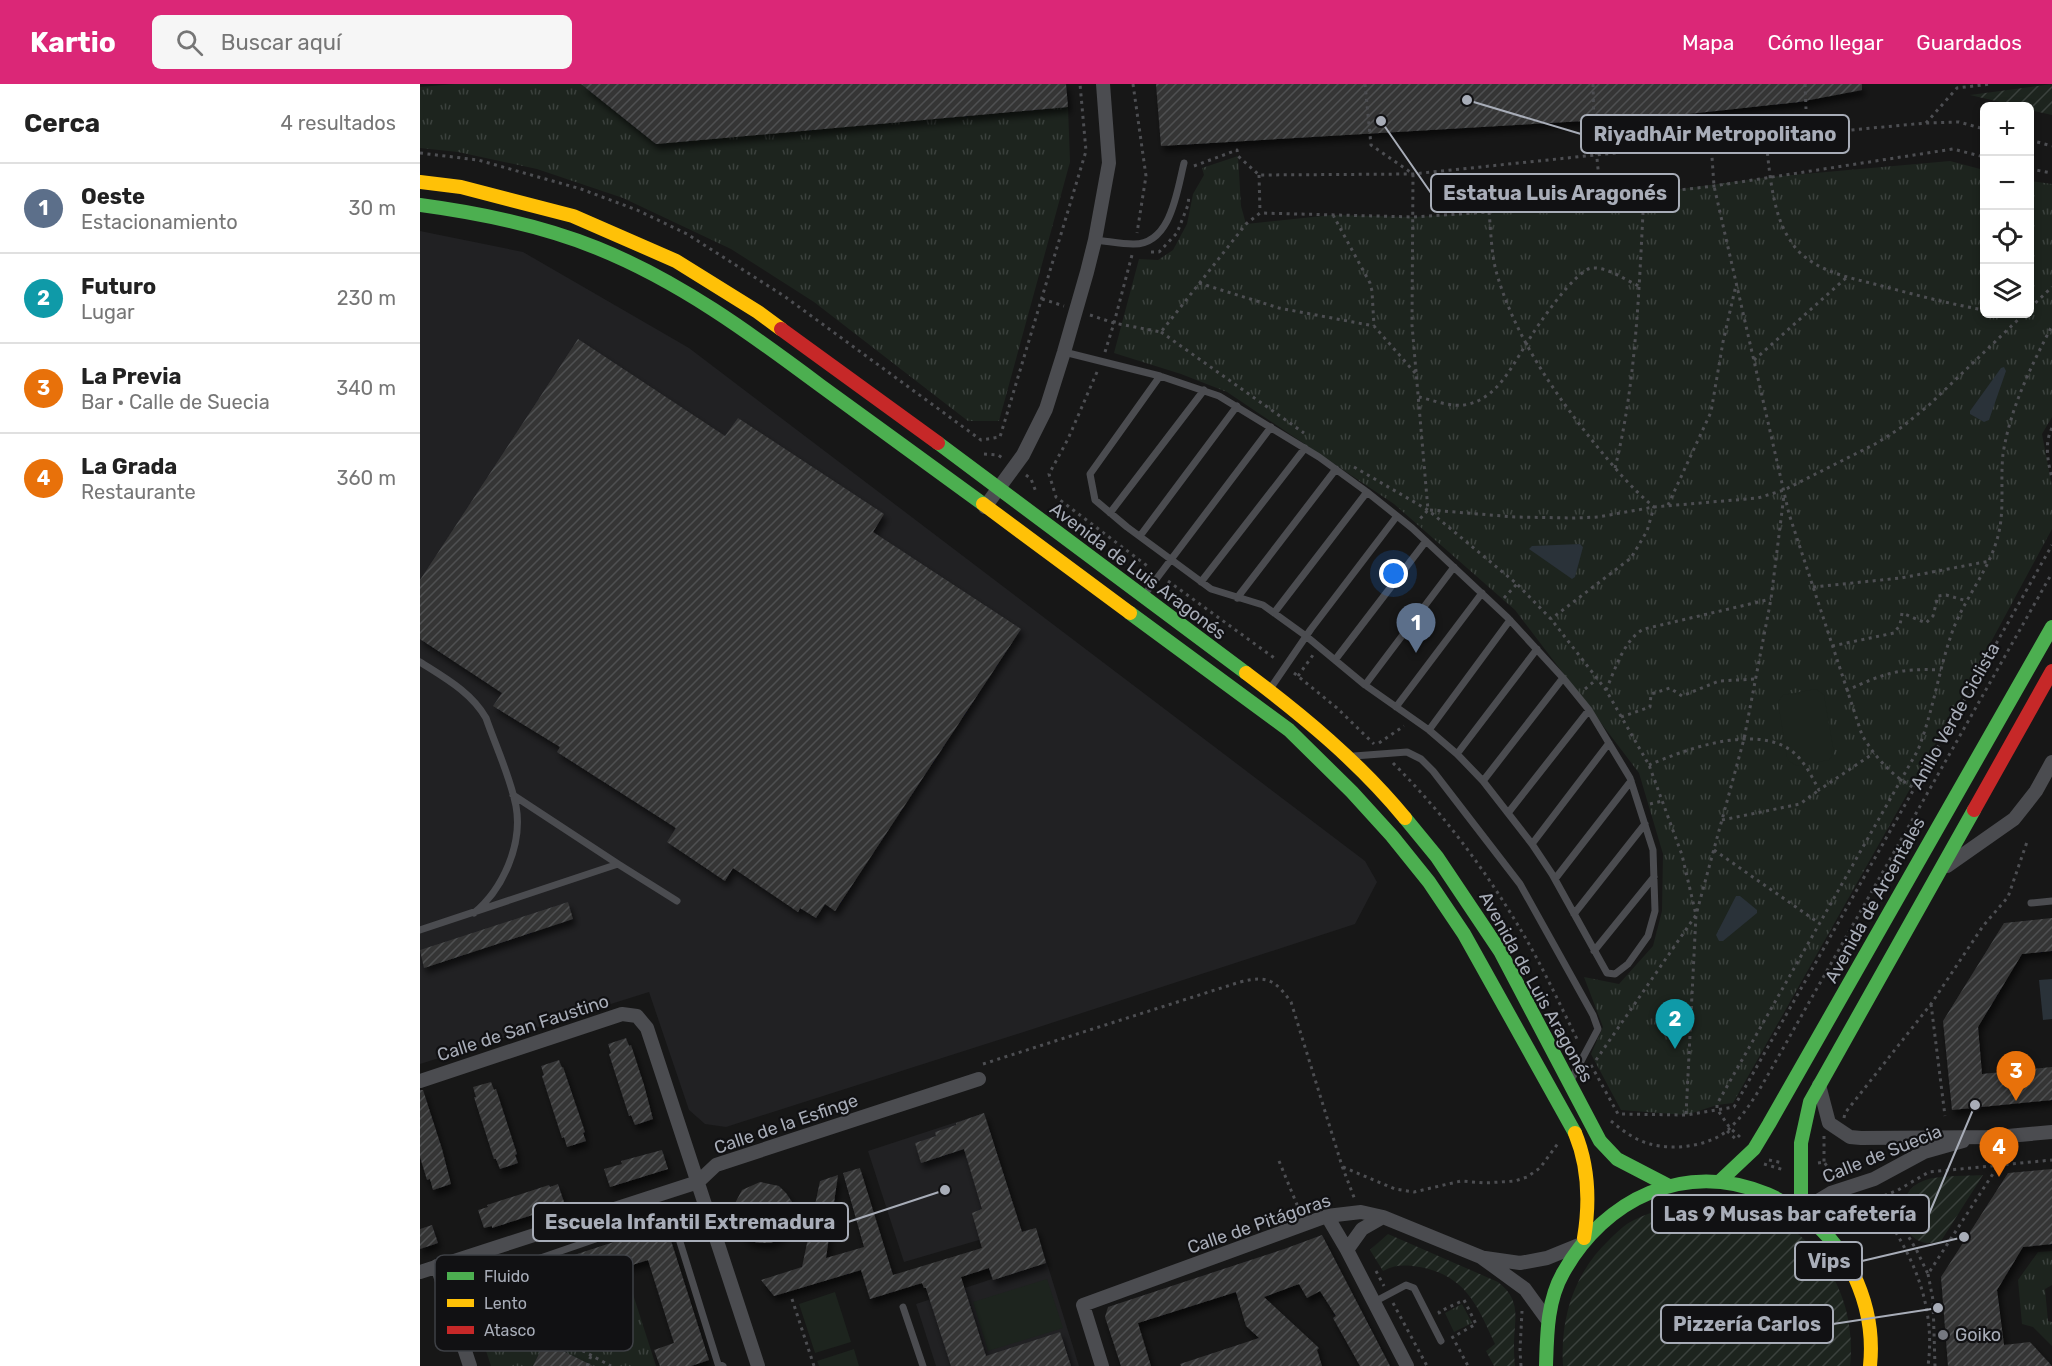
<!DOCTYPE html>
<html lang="es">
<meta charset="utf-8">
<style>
:root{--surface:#fff;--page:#f6f6f6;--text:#222;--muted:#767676;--line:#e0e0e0;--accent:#db2777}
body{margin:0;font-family:Rubik,sans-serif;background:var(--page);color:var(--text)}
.controls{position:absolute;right:18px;top:18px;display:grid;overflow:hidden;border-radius:9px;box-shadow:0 3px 9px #0003}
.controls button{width:54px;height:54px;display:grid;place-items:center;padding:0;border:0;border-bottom:2px solid var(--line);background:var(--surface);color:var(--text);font:30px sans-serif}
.you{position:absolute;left:974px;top:490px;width:21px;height:21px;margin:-15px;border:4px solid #fff;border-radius:50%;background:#1a73e8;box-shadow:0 0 0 9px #1a73e833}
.badge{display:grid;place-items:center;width:39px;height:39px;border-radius:50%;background:var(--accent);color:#fff;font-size:20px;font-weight:700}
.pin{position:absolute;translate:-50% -50px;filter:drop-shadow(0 2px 3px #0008)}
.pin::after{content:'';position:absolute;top:32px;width:21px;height:18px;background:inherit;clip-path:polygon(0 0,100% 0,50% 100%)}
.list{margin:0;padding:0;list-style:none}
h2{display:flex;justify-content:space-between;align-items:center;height:78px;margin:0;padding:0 24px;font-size:26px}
h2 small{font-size:20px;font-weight:400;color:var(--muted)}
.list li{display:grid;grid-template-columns:39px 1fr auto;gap:18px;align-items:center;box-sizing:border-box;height:90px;padding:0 24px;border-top:2px solid var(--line)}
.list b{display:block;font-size:22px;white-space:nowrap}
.list p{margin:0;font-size:20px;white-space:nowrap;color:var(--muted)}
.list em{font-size:20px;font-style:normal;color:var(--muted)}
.icon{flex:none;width:33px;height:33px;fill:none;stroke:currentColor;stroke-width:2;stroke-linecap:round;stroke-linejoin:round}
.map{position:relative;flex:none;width:1632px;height:1282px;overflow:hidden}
header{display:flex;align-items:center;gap:36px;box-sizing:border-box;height:84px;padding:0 30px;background:var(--accent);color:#fff}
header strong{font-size:28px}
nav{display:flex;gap:33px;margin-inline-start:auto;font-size:21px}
.search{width:420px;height:54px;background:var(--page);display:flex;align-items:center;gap:15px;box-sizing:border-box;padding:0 21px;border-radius:9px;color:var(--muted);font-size:22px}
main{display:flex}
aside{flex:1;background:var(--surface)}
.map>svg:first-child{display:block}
.built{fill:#212123}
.grass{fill:url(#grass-tufts)}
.garden{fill:url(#garden-furrows)}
.pitch{fill:#1d241e}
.water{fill:#2a3239}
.building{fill:url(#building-hatch);filter:url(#shadow)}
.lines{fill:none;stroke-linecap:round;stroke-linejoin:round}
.path{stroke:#4d4e52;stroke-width:3;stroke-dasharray:3 4.5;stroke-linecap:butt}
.lane{stroke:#4b4c50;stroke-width:7}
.street{stroke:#4b4c50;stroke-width:14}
.fast{stroke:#4caf50;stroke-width:14}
.slow{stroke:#ffc107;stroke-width:14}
.jam{stroke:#c62828;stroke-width:14}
.poi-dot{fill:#757880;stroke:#111113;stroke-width:2}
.labels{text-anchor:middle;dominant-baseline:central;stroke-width:4.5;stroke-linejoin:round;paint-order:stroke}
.street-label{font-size:18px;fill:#a8adb8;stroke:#111113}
.poi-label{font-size:18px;fill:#a8adb8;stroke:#111113;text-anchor:start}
.key{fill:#111113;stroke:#3e4045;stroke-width:1.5}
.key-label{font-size:16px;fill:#a8adb8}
.leader{fill:none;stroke:#a8adb8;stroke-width:2}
.callout-dot{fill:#a8adb8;stroke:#111113;stroke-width:2}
.callout{fill:#111113;stroke:#a8adb8;stroke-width:2}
.callout-label{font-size:20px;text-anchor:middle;font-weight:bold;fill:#a8adb8}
</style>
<header>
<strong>Kartio</strong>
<div class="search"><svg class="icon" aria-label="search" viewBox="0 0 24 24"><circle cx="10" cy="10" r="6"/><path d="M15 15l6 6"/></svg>Buscar aquí</div>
<nav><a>Mapa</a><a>Cómo llegar</a><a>Guardados</a></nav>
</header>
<main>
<aside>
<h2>Cerca<small>4 resultados</small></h2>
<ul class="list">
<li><span class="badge" style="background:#5c6f8a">1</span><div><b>Oeste</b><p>Estacionamiento</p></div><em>30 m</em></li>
<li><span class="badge" style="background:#0f9aa8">2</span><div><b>Futuro</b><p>Lugar</p></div><em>230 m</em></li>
<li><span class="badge" style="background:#e8710a">3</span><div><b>La Previa</b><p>Bar · Calle de Suecia</p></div><em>340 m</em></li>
<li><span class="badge" style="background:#e8710a">4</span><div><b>La Grada</b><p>Restaurante</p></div><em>360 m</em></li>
</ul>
</aside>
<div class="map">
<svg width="1632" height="1282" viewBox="0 0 1632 1282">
<defs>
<pattern id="grass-tufts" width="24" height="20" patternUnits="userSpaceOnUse" patternTransform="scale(1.5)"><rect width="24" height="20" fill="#1d241e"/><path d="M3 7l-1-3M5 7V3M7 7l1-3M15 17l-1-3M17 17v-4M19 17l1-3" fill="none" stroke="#3b413d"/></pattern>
<pattern id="garden-furrows" width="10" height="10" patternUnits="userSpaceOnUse" patternTransform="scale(1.5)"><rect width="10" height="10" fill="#1d241e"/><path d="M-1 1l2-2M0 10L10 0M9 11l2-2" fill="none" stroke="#3b413d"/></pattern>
<pattern id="building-hatch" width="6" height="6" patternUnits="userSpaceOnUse" patternTransform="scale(1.5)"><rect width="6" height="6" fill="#353536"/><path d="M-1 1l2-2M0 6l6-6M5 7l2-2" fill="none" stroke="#4f5051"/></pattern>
<filter id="shadow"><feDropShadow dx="3" dy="5.5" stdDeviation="3" flood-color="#0009"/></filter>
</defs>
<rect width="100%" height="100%" fill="#171717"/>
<path class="built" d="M0 147 103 168 269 264 945 777 957 798 935 840 616 944 306 1043 285 1040 269 1026 229 908 0 980Z
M564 1029 602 1147 616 1144 659 1282H516L496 1220 572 1195 559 1156 484 1178 448 1067Z"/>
<path class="grass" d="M35 0H645L410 44 648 23 650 78 579 337H548L394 218 311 165 203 114 117 85 38 68 0 64V3Z
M818 72 821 122 826 140 912 131 994 133 1069 128 1224 110 1349 93 1530 77 1564 86V230H1610V97L1632 100V333L1622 350 1632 402V445L1530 634 1313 1019 1297 1021 1266 1031 1201 1026 1171 970 1183 943 1164 893 1199 900 1233 862 1242 827 1243 770 1219 689 1095 526 974 420 807 308 761 290 694 269 719 175 738 176 753 166 767 140 773 110 784 91 782 84Z
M1632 1167V1201L1625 1205 1628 1237 1632 1238V1262L1613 1243 1602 1240 1598 1196 1618 1168Z
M105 1191 125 1238 211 1204 236 1282H71L47 1209Z
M1042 1220 1052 1239 1034 1248 1025 1229Z"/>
<path class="garden" d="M1632 0V31L1610 26V22H1597L1550 11Z
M1563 1091 1521 1157C1481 1171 1468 1110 1503 1097 1516 1091 1548 1092 1563 1091Z
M1281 1118C1304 1119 1328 1121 1348 1131 1406 1158 1437 1220 1430 1282H1143C1140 1234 1154 1189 1189 1156 1196 1149 1205 1140 1214 1136 1236 1125 1258 1121 1281 1118Z
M968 1150 1078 1198C1101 1216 1095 1232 1094 1258 1094 1266 1094 1274 1095 1282H1074L1066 1267 1075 1260C1057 1221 1046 1192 1000 1183 987 1181 975 1180 963 1187L950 1166Z"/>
<path class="pitch" d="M1396 605 1404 611 1414 669 1409 676 1377 682 1369 677 1367 673 1358 618 1363 611Z
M627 1195 643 1244 568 1267 553 1218Z
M415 1208 431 1258 395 1269 379 1220Z
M434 1265 439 1282H399L397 1277Z"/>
<path class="water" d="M1584 283 1586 287 1569 336 1564 338 1550 330V327L1581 284Z
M1160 460 1163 463 1155 493 1152 495 1109 465 1112 462Z
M1316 812H1320L1337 826V829L1303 857H1299L1296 851Z
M1632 895V935L1623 936 1619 896Z"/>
<path class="building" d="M161 0H646L648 23 236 60Z
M736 0H1442V6L1379 18 1250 32 741 62Z
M158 255 305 352 318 334 464 430 453 448 601 545 415 827 405 820 396 834 380 824 378 828 313 784 305 797 247 758 256 744 137 668 140 663 73 622 82 609 0 555V496Z
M148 818 153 835 4 884 0 866Z
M1632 834V867L1602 870 1558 943 1562 990 1632 983V1016L1532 1026 1523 937 1584 839Z
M206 954 209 962 211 961 224 1001 233 1035 215 1041 211 1031 209 1032 189 970 191 969 188 960Z
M139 976 142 984 143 983 165 1048 163 1049 166 1057 147 1063 144 1053 142 1054 122 992 124 991 121 982Z
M71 998 74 1006 76 1005 97 1070 95 1071 98 1079 80 1085 76 1075H74L54 1013H56L53 1003Z
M0 1006H3L22 1065 31 1100 13 1106 10 1095 7 1096 0 1073Z
M564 1029 602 1148 616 1144 626 1179 573 1196 569 1184 541 1193 566 1272 640 1248 651 1282H531L506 1204H504L502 1199 450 1215 441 1186 354 1212 341 1196 382 1183 400 1097 418 1091 406 1174 444 1163 423 1089 440 1084 473 1191 562 1164 552 1129 562 1125 544 1065 501 1079 495 1059 516 1052 515 1048 536 1041V1039Z
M242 1066 248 1085 190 1103 184 1085 202 1080 201 1077Z
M1632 1085V1160L1603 1163 1577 1206 1584 1261 1610 1258 1632 1282H1528L1521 1193 1588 1089Z
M340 1098 359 1102 366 1109 372 1118 376 1139 360 1154 351 1159H340L330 1157 322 1151 315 1143 313 1133V1123L322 1106Z
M138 1100 144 1118 137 1121V1123L72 1144V1142L64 1144 58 1126 68 1123 67 1121 129 1101 130 1103Z
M12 1141 18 1159 0 1165V1145Z
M246 1141 289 1276 271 1282H240L234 1266 254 1259 228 1176 143 1203 149 1223 125 1231 111 1185Z
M902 1151 970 1282H940L913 1234 916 1232 900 1207 887 1214 879 1200 844 1213 899 1264 897 1266 902 1282H761L760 1280 839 1254 826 1242 816 1208 718 1239 731 1282H701L685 1233 688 1223 867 1164Z
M125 1258 173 1282H113Z"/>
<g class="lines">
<path class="path" d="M713 0 726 92 717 149
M945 0 951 61 993 90 992 241 1008 426 999 436
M1173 0 1174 44 1181 115
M1385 0 1386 25
M1506 39 1537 4 1571 0
M1346 54C1349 84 1352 130 1370 156 1373 161 1379 169 1385 173 1406 190 1436 195 1462 202 1496 211 1530 220 1564 226
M1610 56 1632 62
M1291 59 1294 102 1369 430 1442 651C1455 673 1471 691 1494 704
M0 69 58 76 161 105 217 126 267 150 364 212 561 356 580 353 666 67 660 0
M774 82 817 66 818 72 839 91 993 90 1291 59 1506 39 1539 38 1564 45
M1610 85 1632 89
M839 91 840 128
M1069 128C1071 147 1071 167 1076 187 1094 251 1134 309 1175 360 1193 382 1212 405 1234 423L1227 447 1211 474 1131 535
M913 131 950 199 952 207 954 242
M731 168H739L757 149 768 121 769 111
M779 199 859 224 954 242 996 290
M622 215 644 222
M1610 224 1632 203
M1584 230 1601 232
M670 231 694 239 741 248 826 140 840 129 994 133 1069 128 1294 102 1533 65 1564 73
M741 248 884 349
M685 268 694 239 712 171
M1334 276 1427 193
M677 288 648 355 629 390 636 413 730 484
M999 313C1012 316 1030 323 1044 321 1077 316 1091 283 1107 259 1116 243 1156 185 1172 184 1188 183 1205 196 1219 202
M1632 344C1624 359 1628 379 1632 394
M564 370 578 371 584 375
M934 383 1008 426 1097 500 1131 535 1186 606 1229 681 1262 771 1276 831 1266 1031
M1195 384C1217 295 1219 201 1224 110
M606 391 611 395 616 408
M1248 421 1291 328 1303 258 1316 201
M1010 426 1095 433 1154 434 1178 433 1234 423 1338 414 1364 406 1457 359 1482 343 1509 321 1604 230
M748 497 857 576
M1393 503 1481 494 1570 477
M1084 514 1097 500
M1412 562 1474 549 1480 541 1482 529 1506 539 1513 532 1518 512 1526 511 1547 517
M874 589 917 624 954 660
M878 592 893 571
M1165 605 1177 595
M1186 606C1195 586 1204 555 1224 545L1351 515
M1426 607C1464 589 1479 584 1521 586
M1201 633 1230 623 1231 610 1250 604 1262 612 1299 597 1336 595
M959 659 984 642
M973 679C1022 728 1064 784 1099 843 1121 879 1139 919 1158 957
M1229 681C1266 665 1337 639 1373 668 1385 678 1392 693 1399 706L1454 669
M1230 720 1242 717
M1302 736 1380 720 1399 706
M1294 766 1399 839
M1511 920 1525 1032
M1176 976 1276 831 1324 655 1351 515 1364 411
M563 980 820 898C848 891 855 896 871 918L922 1082 935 1116
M1171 981 1198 1030 1266 1031 1314 1023 1632 461
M1424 1034 1425 1029 1511 920 1563 842 1588 813 1608 755
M1191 1037C1203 1047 1215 1056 1230 1060 1254 1067 1292 1062 1310 1044 1330 1025 1343 999 1357 975L1632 489
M1307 1047 1317 1056
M1404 1052V1078
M1320 1053 1310 1044 1297 1025V1020L1498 666C1514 625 1519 583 1534 543 1547 511 1569 486 1578 452 1585 426 1580 397 1583 370 1590 325 1611 282 1632 242
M1349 1076 1363 1079
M859 1077 880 1128
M1398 1079 1404 1078 1414 1092
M1344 1080 1364 1086
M923 1083 975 1105 994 1108 1041 1097 1065 1099 1095 1097 1107 1093 1120 1084 1139 1058
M1456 1115 1470 1121 1497 1167 1508 1190 1578 1082
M1416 1121C1429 1138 1444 1119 1460 1125 1494 1171 1516 1224 1508 1282
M1428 1121 1456 1115 1478 1106 1509 1088 1632 1076
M956 1187 964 1202
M1508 1190 1513 1216 1515 1282
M37 1199 191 1282
M372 1215 394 1282
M973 1219 1007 1282
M1020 1230 1019 1228 1044 1216 1056 1240 1033 1253
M1032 1252 1048 1282
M167 1282 171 1272
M1101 1282 1100 1266 1102 1227"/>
<path class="lane" d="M675 156C687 157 701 160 713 160 751 161 757 107 764 79
M644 268 740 292 670 390 675 416 707 443 791 505 843 521 886 552 945 601 1009 646 1037 670 1063 697 1112 760 1132 790 1187 889 1195 890 1208 880 1228 852 1235 827 1233 766 1210 694 1169 626 1143 594 1088 534 992 444 947 408 899 373 799 312 740 292
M690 429 784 306
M720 452 817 322
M781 498 885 364
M725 510 851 343
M817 514 916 385
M854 529 947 408
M915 576 1006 457
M0 578C25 594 51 608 66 634 76 663 90 692 96 722 103 760 83 805 54 829
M945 601 1034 483
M850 605 891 545 977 432
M976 623 1062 509
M1009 646 1090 536
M1037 670 1117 565
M934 672 987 668 1001 675 1013 687 1100 800 1173 931 1178 945 1151 996
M1063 697 1143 594
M93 711 198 780
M1088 729 1169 626
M1112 760 1189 659
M1135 795 1211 697
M1611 819 1632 817
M1154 830 1225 740
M0 846 198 780 257 817
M1174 867 1234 793
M51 1173 74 1190 251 1129 298 1280 303 1282
M954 1218 986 1201 994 1204 1021 1257
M483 1223 503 1282"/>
<path class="street" d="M565 423 603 371 626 325 644 268 667 188 675 156 689 79 683 0
M1527 782 1594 735 1616 707 1632 678
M0 997 202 930 217 932 227 944 338 1282
M1399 1001 1409 1039 1430 1053 1441 1054 1577 1053 1632 1048
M1381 1127 1411 1109 1454 1095 1504 1068 1543 1057
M907 1132 927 1166 987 1282
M927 1166 942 1145 963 1133
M1065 1174 1100 1179 1127 1174 1159 1161
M17 1182 50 1282
M0 1188 278 1098 296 1081 559 995
M682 1282 663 1221 907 1132 941 1128 963 1133 1061 1173 1105 1205 1126 1234"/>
<path class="fast" d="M0 121C60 129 120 141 177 164 259 197 330 249 401 302 455 341 509 381 563 420
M518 359 826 589
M710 529 869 646 932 708 972 752 1009 798 1044 850 1155 1049
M985 734 1017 773 1080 867 1180 1057 1197 1075 1249 1102
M1299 1098 1334 1065 1349 1040 1632 543
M1381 1127V1059L1390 1018 1554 726
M1126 1282C1127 1251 1127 1217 1143 1189 1185 1114 1265 1076 1347 1110 1381 1125 1406 1145 1426 1176"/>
<path class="slow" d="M0 98 41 103 153 132 256 177 338 228 361 245
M563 420 710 529
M826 589C883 632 939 678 985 734
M1155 1049C1169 1083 1170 1118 1164 1154
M1426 1176C1445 1209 1454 1244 1450 1282"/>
<path class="jam" d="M361 245 518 359
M1554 726 1632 587"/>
</g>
<circle class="poi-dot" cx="1523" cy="1251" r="6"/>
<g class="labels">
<g class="street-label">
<text transform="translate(718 487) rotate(37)">Avenida de Luis Aragonés</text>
<text transform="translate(1535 632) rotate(-61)">Anillo Verde Ciclista</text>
<text transform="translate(1455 816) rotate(-61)">Avenida de Arcentales</text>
<text transform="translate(1116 903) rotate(61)">Avenida de Luis Aragonés</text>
<text transform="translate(103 944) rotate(-18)">Calle de San Faustino</text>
<text transform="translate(366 1040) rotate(-19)">Calle de la Esfinge</text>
<text transform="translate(1462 1070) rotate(-22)">Calle de Suecia</text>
<text transform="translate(839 1140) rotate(-19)">Calle de Pitágoras</text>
</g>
<g class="poi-label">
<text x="1535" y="1251">Goiko</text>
</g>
</g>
<rect x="15" y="1171" width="198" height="96" rx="9" class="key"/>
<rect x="27" y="1188" width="27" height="8" fill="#4caf50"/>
<rect x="27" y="1215" width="27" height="8" fill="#ffc107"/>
<rect x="27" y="1242" width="27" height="8" fill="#c62828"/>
<g class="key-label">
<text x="64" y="1198">Fluido</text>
<text x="64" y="1225">Lento</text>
<text x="64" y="1252">Atasco</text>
</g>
<path class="leader" d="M1047 16L1161 50M961 37L1011 109M1555 1021L1509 1130M525 1106L428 1138M1544 1153L1442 1177M1518 1224L1413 1240"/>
<g class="callout-dot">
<circle cx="1047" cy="16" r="6"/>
<circle cx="961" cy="37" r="6"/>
<circle cx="1555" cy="1021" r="6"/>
<circle cx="525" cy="1106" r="6"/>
<circle cx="1544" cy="1153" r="6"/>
<circle cx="1518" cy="1224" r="6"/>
</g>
<g class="callout">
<rect x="1161" y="31" width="268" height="38" rx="6"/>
<rect x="1011" y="90" width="248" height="38" rx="6"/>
<rect x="1232" y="1111" width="277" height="38" rx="6"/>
<rect x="113" y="1119" width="315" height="38" rx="6"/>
<rect x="1375" y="1158" width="67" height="38" rx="6"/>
<rect x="1241" y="1221" width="172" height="38" rx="6"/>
</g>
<g class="callout-label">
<text x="1295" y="57">RiyadhAir Metropolitano</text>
<text x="1135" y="116">Estatua Luis Aragonés</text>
<text x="1370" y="1137">Las 9 Musas bar cafetería</text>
<text x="270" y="1145">Escuela Infantil Extremadura</text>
<text x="1409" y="1184">Vips</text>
<text x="1327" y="1247">Pizzería Carlos</text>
</g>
</svg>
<div class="controls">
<button>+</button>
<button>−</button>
<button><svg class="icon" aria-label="locate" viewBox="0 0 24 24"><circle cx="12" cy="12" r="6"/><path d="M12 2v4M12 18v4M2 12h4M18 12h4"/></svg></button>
<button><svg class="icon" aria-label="layers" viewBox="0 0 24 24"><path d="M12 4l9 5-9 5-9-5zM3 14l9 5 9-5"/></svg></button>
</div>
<div class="you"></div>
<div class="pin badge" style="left:996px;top:569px;background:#5c6f8a">1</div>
<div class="pin badge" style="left:1255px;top:965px;background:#0f9aa8">2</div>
<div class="pin badge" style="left:1596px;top:1017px;background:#e8710a">3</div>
<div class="pin badge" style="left:1579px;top:1093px;background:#e8710a">4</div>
</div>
</main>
